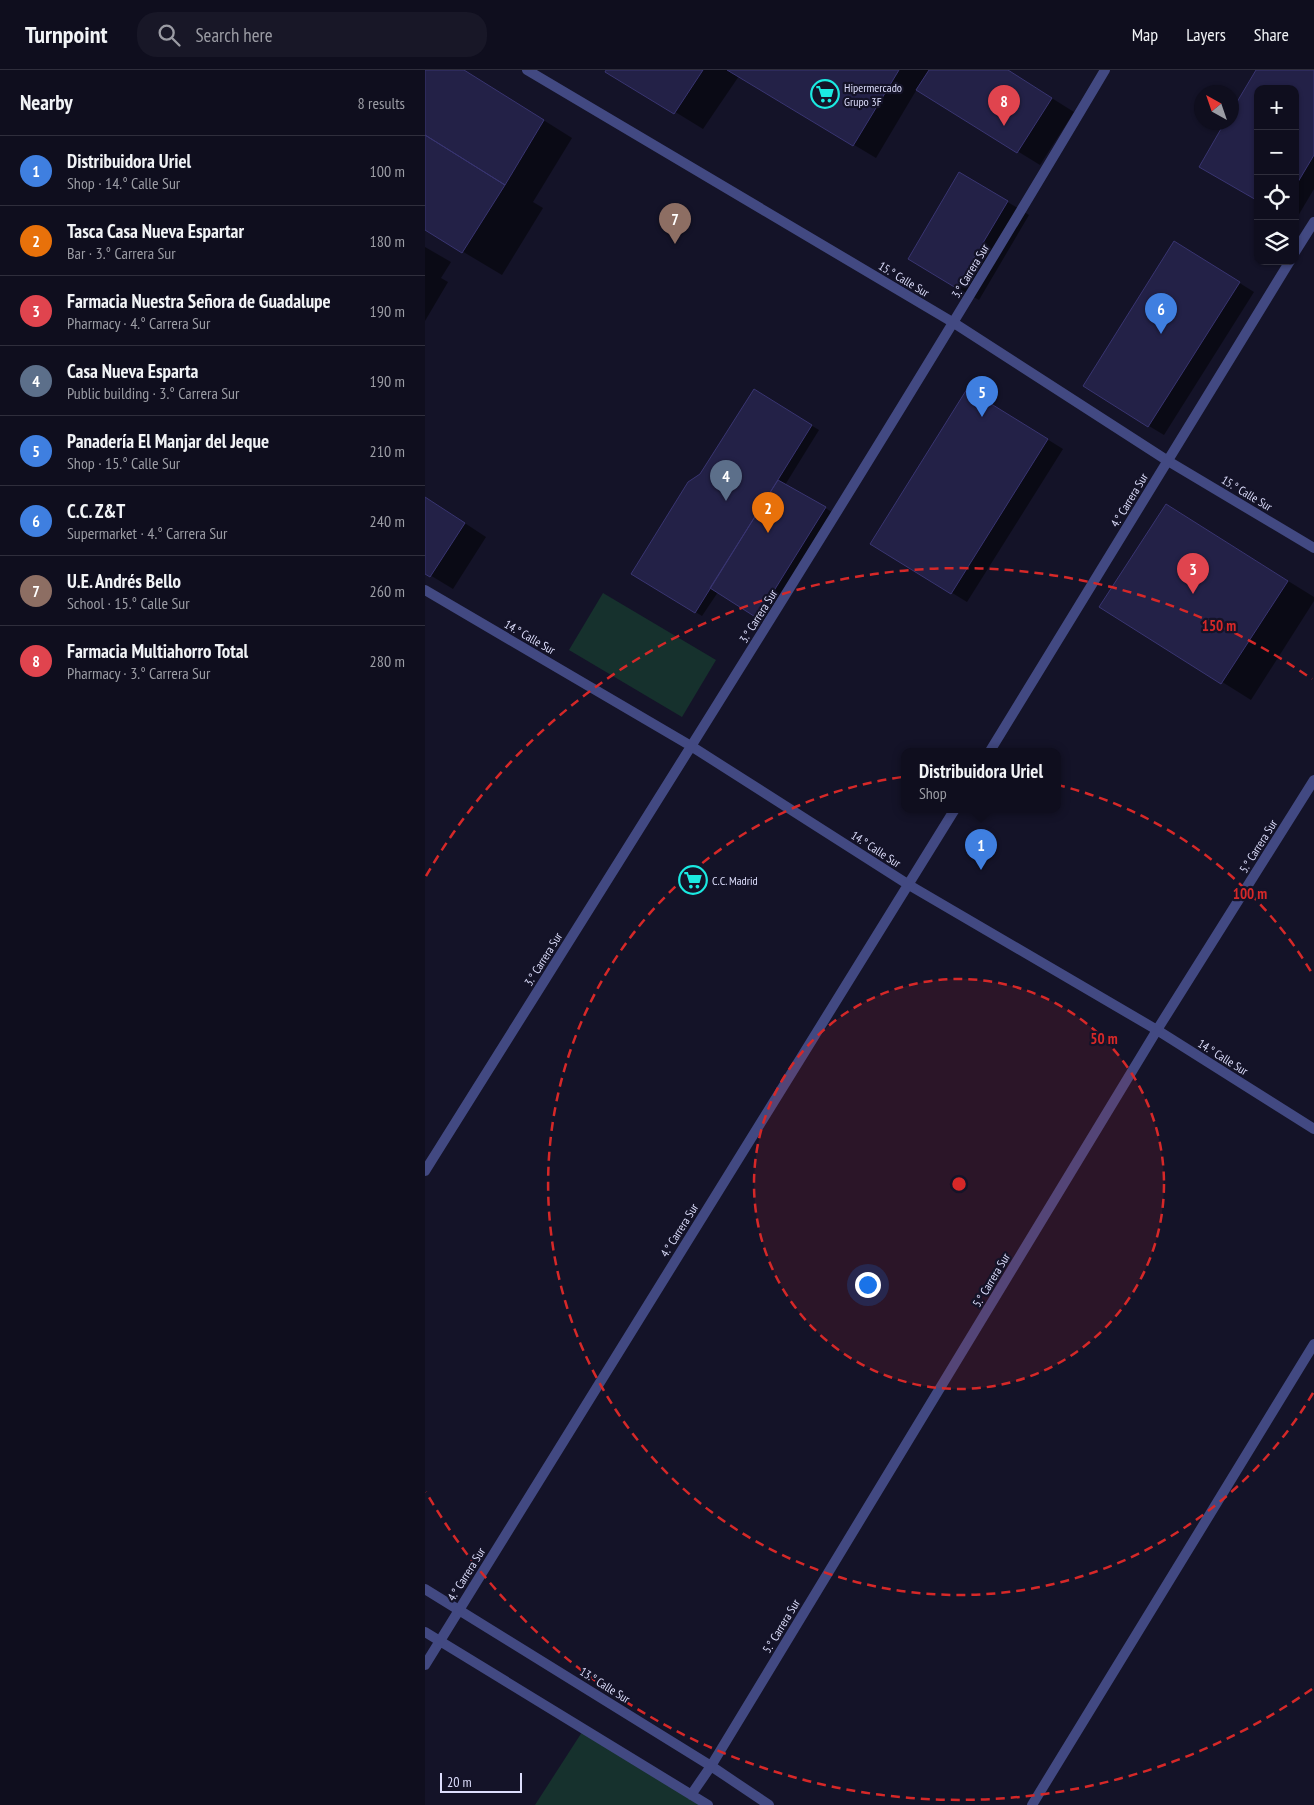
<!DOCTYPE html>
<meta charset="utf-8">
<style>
:root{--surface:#0f0e1e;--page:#181727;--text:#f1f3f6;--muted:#9b9ca4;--line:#2f2e3c;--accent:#1be9e1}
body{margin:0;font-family:"PT Sans Narrow",sans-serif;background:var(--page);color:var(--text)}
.controls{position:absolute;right:15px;top:15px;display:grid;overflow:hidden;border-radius:10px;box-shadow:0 1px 4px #0004}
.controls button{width:45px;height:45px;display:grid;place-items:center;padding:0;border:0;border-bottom:1px solid var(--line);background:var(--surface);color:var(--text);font:25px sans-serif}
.compass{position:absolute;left:769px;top:15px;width:45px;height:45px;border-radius:50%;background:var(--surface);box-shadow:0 1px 4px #0004;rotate:320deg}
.scale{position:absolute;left:15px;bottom:12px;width:82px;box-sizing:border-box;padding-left:5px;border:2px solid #dddefc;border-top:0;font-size:14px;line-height:18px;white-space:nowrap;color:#dddefc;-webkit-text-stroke:4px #141328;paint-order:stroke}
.you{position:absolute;left:442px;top:1214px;width:18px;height:18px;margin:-12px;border:4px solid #fff;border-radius:50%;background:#1a73e8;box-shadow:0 0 0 8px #1a73e833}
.badge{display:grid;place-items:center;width:32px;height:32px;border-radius:50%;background:var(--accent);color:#fff;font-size:16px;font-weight:700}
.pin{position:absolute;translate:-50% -41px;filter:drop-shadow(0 1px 2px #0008)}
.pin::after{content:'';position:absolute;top:26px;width:18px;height:15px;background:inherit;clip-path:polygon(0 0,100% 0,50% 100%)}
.popup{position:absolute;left:476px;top:678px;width:160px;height:65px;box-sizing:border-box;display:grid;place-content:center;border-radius:10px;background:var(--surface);filter:drop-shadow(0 1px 4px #0005);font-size:16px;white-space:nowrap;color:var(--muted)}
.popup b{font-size:19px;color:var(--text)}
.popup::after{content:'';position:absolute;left:50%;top:100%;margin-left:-10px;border:10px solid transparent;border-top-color:var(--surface)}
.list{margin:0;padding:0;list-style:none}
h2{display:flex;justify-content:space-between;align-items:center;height:65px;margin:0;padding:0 20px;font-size:21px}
h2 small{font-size:16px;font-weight:400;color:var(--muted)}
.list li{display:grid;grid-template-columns:32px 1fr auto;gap:15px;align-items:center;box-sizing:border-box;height:70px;padding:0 20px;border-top:1px solid var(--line)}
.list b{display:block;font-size:19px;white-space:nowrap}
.list p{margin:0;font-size:16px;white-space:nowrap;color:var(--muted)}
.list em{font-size:16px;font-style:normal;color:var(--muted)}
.icon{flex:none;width:28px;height:28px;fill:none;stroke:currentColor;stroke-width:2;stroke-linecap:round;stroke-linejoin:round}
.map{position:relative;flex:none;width:889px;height:1735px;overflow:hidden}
header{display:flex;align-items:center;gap:30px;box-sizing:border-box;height:70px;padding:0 25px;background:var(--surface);border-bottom:1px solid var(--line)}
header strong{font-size:24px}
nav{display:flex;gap:28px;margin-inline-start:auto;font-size:18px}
.search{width:350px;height:45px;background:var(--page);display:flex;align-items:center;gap:12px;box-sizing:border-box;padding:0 18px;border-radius:20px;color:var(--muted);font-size:19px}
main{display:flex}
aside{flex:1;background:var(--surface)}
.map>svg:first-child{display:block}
.green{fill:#16312d}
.shadow{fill:#0007}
.building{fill:#232147;stroke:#393571}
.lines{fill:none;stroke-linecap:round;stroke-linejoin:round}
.minor{stroke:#424982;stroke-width:10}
.ring{fill:none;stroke:#d62828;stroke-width:2.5;stroke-dasharray:9 6}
.labels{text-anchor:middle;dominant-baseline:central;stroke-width:4.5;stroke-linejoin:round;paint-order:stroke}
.poi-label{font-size:12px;fill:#dddefc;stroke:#141328;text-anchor:start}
.street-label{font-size:12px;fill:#dddefc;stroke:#141328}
.centre{fill:#d62828;stroke:#141328;stroke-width:2.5}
.ring-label{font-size:15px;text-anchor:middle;font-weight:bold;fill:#d62828;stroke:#141328;stroke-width:4.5;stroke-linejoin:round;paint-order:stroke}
</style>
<header>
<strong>Turnpoint</strong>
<div class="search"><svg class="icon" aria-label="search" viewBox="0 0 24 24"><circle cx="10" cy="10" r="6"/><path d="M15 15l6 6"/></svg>Search here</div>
<nav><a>Map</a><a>Layers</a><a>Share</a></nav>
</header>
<main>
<aside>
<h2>Nearby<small>8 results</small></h2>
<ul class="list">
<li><span class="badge" style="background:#3f7fe0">1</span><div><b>Distribuidora Uriel</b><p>Shop · 14.° Calle Sur</p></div><em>100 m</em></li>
<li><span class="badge" style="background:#e8710a">2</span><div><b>Tasca Casa Nueva Espartar</b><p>Bar · 3.° Carrera Sur</p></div><em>180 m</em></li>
<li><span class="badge" style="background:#e0444e">3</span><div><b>Farmacia Nuestra Señora de Guadalupe</b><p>Pharmacy · 4.° Carrera Sur</p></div><em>190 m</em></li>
<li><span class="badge" style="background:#5c6f8a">4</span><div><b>Casa Nueva Esparta</b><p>Public building · 3.° Carrera Sur</p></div><em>190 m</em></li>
<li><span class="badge" style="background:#3f7fe0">5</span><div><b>Panadería El Manjar del Jeque</b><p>Shop · 15.° Calle Sur</p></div><em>210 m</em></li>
<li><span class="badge" style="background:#3f7fe0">6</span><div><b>C.C. Z&amp;T</b><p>Supermarket · 4.° Carrera Sur</p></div><em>240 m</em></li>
<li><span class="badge" style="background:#8d6e63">7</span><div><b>U.E. Andrés Bello</b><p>School · 15.° Calle Sur</p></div><em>260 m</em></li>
<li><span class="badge" style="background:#e0444e">8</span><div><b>Farmacia Multiahorro Total</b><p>Pharmacy · 3.° Carrera Sur</p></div><em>280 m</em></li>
</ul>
</aside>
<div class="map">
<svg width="889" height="1735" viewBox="0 0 889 1735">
<rect width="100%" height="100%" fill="#141328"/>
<path class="green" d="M178 523 291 590 257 647 144 580Z
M159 1659 283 1735H110Z"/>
<path class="shadow" d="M0 0H39L147 68 108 132 118 138 77 205 0 159Z
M182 0H582L649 42 615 95 492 19 451 88 314 6 278 59Z
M833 0H889V119L870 151V19H833L806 52Z
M556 116 604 145 554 230 531 217Z
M0 177 26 192 16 208 23 212 0 251Z
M765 182 829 222 739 365 724 356Z
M329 321 394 360 360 415 407 442 339 551 293 522 277 546 208 503 276 405Z
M558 329 638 379 542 532 446 473Z
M0 427 61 467 28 519 0 502Z
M741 435 889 527V531L826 630 676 536Z"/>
<path class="building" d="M0 0H39L119 50 80 115 0 65Z
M181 0H278L249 44 180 2Z
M302 0H474L428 76Z
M504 0H583L627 28 592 83 491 20Z
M831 0H889V85L870 117V19H833V131L774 97 800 52H806V42Z
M0 65 80 115 37 183 0 160Z
M534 102 583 131 531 218 483 189Z
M749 171 815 212 723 357 658 316Z
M329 319 387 355 270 543 206 504 263 412 275 404Z
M542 319 623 369 526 524 445 474Z
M353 410 401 437 332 548 285 518Z
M0 427 40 453 5 507 0 504Z
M741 434 863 511 796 614 674 537Z"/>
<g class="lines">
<path class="minor" d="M102 0 529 253 743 391 889 478
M870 182 889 152
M0 520 266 676 484 815 732 960 889 1059
M565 681 865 191
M0 1101C229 735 460 371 680 0
M0 1519 286 1696 344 1735
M0 1562 283 1735
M0 1595 530 739
M266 1725 286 1696 732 960 889 710
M607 1735 889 1274"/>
</g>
<circle cx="534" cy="1114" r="205" fill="#d62828" fill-opacity=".12"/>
<g class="ring">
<circle cx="534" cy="1114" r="205"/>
<path d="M888 1323A411 411 0 1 1 888 905"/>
<path d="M887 1619A616 616 0 0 1 1 1422M1 806A616 616 0 0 1 887 609"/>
</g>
<defs>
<symbol id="supermarket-ring" viewBox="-11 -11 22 22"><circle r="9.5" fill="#141328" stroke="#1be9e1" stroke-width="1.5"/><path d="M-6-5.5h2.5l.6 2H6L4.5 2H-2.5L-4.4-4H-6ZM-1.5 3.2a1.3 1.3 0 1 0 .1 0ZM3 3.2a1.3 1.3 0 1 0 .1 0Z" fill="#1be9e1"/></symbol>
</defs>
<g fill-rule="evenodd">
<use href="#supermarket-ring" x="384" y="8" width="32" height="32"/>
<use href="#supermarket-ring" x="252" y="794" width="32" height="32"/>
</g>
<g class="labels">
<g class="poi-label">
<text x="419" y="17">Hipermercado<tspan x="419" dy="14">Grupo 3F</tspan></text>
<text x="287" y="810">C.C. Madrid</text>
</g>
<g class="street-label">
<text transform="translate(545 201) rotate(-59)">3.° Carrera Sur</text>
<text transform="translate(479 209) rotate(31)">15.° Calle Sur</text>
<text transform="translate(822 423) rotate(31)">15.° Calle Sur</text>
<text transform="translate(704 430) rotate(-59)">4.° Carrera Sur</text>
<text transform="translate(333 546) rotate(-58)">3.° Carrera Sur</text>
<text transform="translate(105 567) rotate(30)">14.° Calle Sur</text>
<text transform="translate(833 776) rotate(-58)">5.° Carrera Sur</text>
<text transform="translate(451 779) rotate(33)">14.° Calle Sur</text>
<text transform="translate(118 889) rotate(-58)">3.° Carrera Sur</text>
<text transform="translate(798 987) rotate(32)">14.° Calle Sur</text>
<text transform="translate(254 1160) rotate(-58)">4.° Carrera Sur</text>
<text transform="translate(566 1210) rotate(-59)">5.° Carrera Sur</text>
<text transform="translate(41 1504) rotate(-58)">4.° Carrera Sur</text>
<text transform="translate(356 1556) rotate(-59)">5.° Carrera Sur</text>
<text transform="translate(180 1615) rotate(32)">13.° Calle Sur</text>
</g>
</g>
<circle cx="534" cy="1114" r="8" class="centre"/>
<g class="ring-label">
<text x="794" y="561">150 m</text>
<text x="825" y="829">100 m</text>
<text x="679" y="974">50 m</text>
</g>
</svg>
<div class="controls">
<button>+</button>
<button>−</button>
<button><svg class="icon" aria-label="locate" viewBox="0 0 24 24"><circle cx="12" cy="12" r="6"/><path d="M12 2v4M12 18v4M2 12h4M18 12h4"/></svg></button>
<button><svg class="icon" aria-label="layers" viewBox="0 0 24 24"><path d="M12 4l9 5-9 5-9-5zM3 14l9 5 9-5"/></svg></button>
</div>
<svg class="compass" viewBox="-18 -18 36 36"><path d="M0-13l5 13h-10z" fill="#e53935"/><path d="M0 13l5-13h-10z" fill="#9b9ca4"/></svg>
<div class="scale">20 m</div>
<div class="you"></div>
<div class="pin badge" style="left:556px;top:800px;background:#3f7fe0">1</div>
<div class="popup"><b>Distribuidora Uriel</b>Shop</div>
<div class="pin badge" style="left:343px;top:463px;background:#e8710a">2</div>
<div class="pin badge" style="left:768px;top:524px;background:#e0444e">3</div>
<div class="pin badge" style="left:301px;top:431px;background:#5c6f8a">4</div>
<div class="pin badge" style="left:557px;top:347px;background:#3f7fe0">5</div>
<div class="pin badge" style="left:736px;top:264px;background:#3f7fe0">6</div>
<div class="pin badge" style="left:250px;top:174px;background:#8d6e63">7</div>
<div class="pin badge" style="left:579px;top:56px;background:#e0444e">8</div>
</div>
</main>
